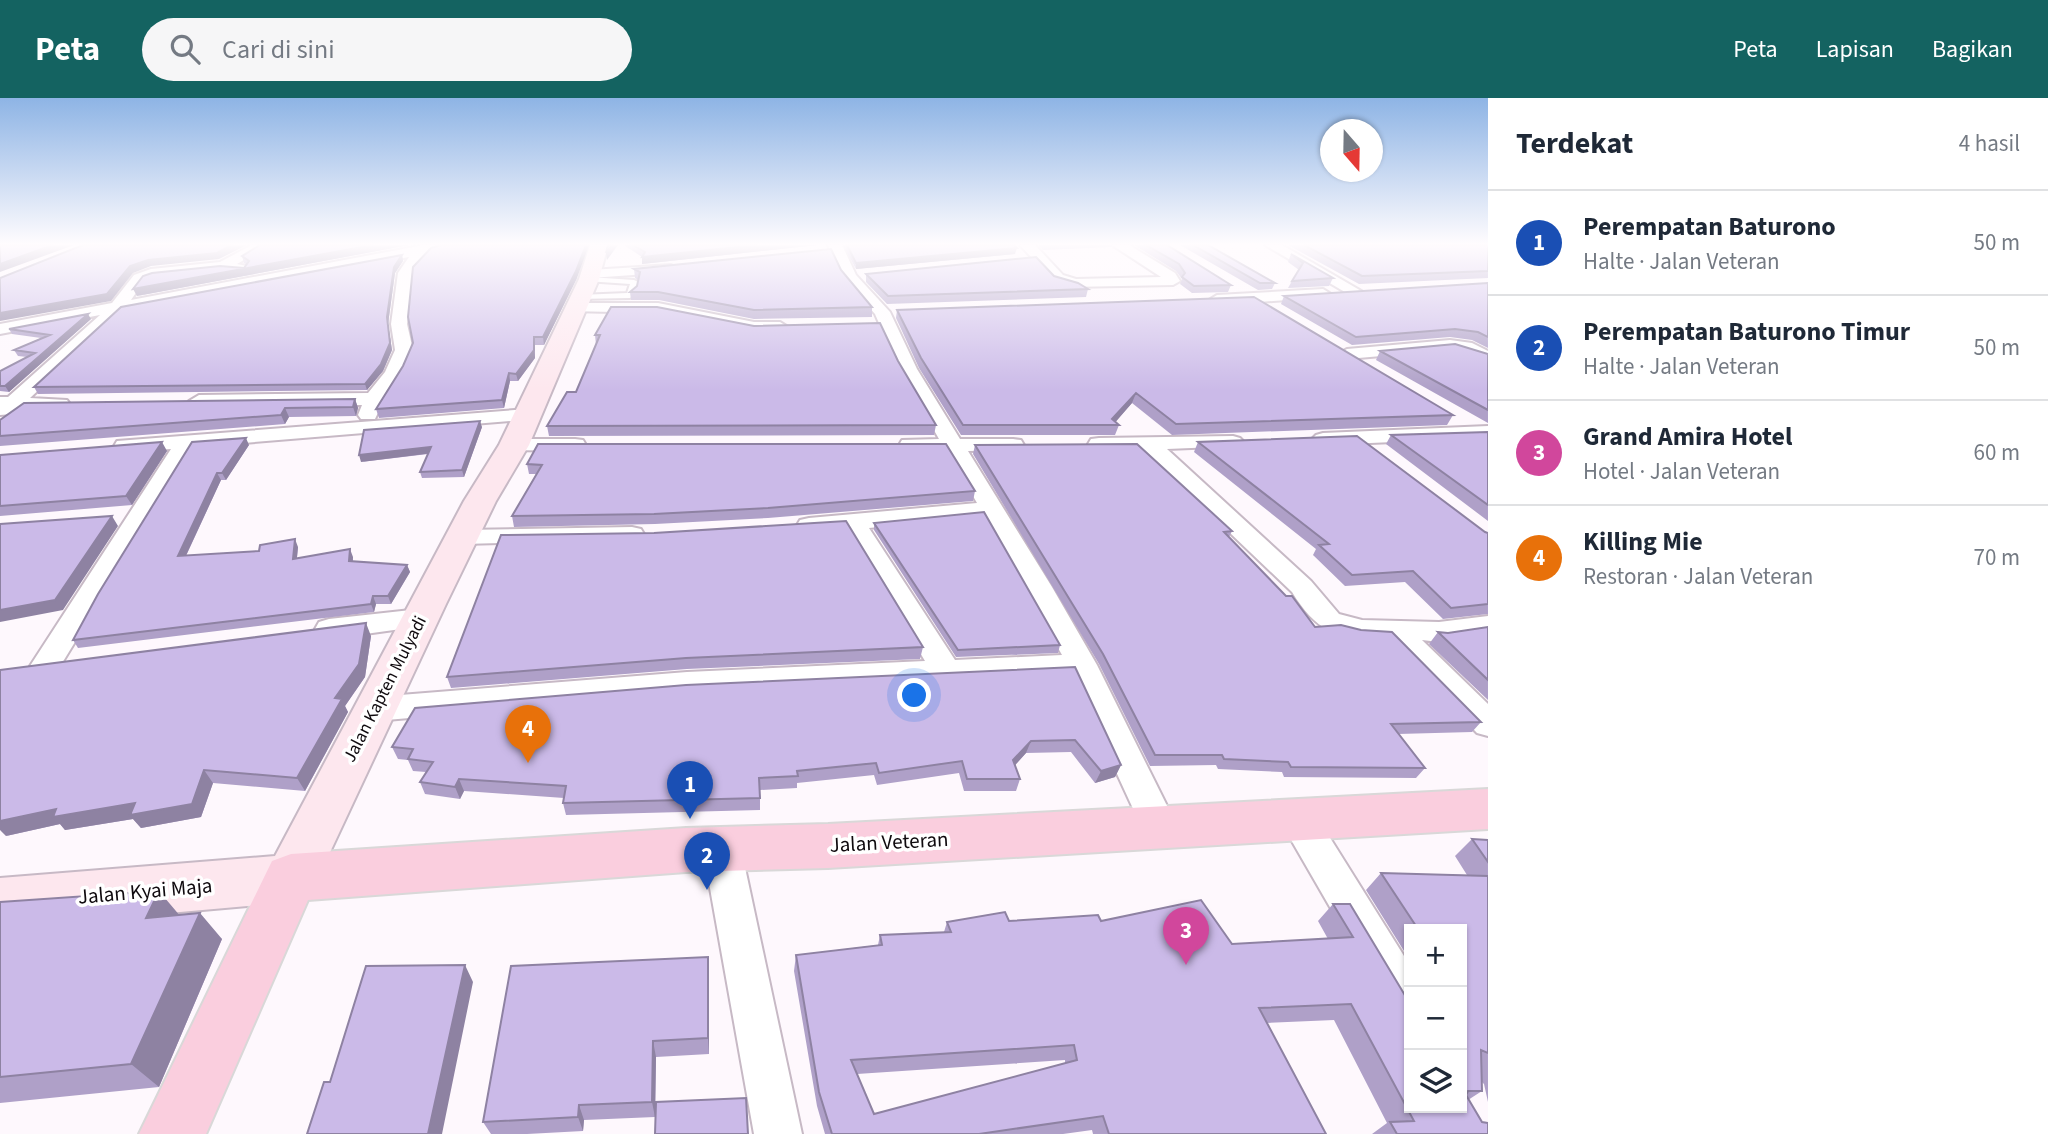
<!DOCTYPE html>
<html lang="id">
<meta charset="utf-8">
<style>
:root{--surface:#fff;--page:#f6f6f7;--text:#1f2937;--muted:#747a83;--line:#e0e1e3;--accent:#146361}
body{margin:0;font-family:"Source Sans 3",sans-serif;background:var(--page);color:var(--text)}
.controls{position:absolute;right:21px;bottom:21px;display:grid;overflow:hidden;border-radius:0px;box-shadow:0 2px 5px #0004}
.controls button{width:63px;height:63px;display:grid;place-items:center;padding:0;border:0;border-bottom:2px solid var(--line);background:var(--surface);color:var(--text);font:35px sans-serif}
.compass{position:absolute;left:1320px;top:21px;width:63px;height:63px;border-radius:50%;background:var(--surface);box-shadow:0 2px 5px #0004;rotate:160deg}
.you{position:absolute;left:915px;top:598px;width:24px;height:24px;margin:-18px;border:5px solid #fff;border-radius:50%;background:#1a73e8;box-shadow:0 0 0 10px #1a73e833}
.badge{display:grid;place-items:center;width:46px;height:46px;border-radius:50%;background:var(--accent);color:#fff;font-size:23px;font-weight:700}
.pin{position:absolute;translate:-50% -58px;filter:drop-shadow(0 2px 4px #0008)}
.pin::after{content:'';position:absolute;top:37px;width:24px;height:21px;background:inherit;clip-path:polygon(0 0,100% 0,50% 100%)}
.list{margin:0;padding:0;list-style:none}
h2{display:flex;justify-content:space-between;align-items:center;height:91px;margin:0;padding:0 28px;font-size:30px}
h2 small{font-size:23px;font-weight:400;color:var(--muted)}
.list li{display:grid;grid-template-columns:46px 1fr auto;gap:21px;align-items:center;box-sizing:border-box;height:105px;padding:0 28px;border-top:2px solid var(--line)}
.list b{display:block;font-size:26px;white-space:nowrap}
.list p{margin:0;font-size:23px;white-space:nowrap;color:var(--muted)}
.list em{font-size:23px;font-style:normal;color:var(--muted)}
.icon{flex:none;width:38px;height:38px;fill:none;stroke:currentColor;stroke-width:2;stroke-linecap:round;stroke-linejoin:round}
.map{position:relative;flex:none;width:1488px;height:1036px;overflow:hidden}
header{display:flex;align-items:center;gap:42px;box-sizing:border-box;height:98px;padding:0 35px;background:var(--accent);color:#fff}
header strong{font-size:33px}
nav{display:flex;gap:38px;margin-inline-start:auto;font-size:24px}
.search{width:490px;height:63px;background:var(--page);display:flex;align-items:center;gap:18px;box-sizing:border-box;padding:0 24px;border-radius:38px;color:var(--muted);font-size:26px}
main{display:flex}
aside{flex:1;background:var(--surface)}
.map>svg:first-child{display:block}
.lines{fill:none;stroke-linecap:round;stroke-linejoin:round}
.service-casing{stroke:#c7b9c5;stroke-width:4}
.minor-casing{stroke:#c7b9c5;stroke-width:4}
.secondary-casing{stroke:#c7b9c5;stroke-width:4}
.primary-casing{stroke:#d9d8d8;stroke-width:4}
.service{fill:#fff;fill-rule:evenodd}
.minor{fill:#fff;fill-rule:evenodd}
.secondary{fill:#fde7ee;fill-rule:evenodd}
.primary{fill:#facede;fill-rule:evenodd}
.wall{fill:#afa0c8;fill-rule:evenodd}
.shaded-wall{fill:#8e82a2}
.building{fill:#cbbae8;stroke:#8e82a2;stroke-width:2;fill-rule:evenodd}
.labels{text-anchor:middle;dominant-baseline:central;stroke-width:7;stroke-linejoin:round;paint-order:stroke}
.street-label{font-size:18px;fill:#0f0a0e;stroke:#fff}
.near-street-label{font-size:21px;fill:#0f0a0e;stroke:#fff}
</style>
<header>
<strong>Peta</strong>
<div class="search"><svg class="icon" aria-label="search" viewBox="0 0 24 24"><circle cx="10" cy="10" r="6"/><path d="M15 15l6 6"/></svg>Cari di sini</div>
<nav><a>Peta</a><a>Lapisan</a><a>Bagikan</a></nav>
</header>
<main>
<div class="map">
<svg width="1488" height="1036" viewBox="0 0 1488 1036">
<rect width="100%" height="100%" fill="#fef8fd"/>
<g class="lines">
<defs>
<path id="service" d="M589 179 634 182 638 184 635 196 630 200 576 201 575 199 579 197 627 195 630 186 586 183 585 181Z"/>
<path id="minor" d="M252 147H269L237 166 247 168 249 171 247 174 223 172 154 179 144 183 131 202 424 147H456L431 154 420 163 412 175 407 226 413 252 403 275 384 302 375 321H361L358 317 362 307 199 309 189 303 199 297 368 295 385 274 395 252 391 226 398 175 409 159 123 213 30 300 67 302 70 306 67 310 17 311 12 316 0 317V299H8L100 217 0 236V226L112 205 134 177 151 171 220 164Z
M828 147H842L856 177 890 214 917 271 960 341H1013L1021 342 1024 347 1021 352 968 353 1052 489 1097 567 1178 730 1173 741 1160 745 1147 741 1072 578 687 596 375 623 364 619 359 611 364 603 375 599 687 574 925 563 846 431 809 434 800 432 797 427 800 422 809 420 977 405 947 353 902 352 899 347 902 342 939 341 899 271 875 216 842 179ZM984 418 1062 557 955 562 869 430Z
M1020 147H1035L1063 177 1076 181 1161 179 1112 147H1129L1175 175 1180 183 1173 187 1070 189 1053 183Z
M1265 147H1282L1363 194 1355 199 1350 197Z
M671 167 678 171 676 174 590 180 583 176 590 172Z
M1323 191 1331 196 1328 199 1217 207 1209 202 1217 197Z
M575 205H658L754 224H780L788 229 780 234H754L658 215 569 213 567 210 569 207Z
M1450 242 1472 245 1488 253V265L1462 254 1450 252 1347 261 1338 256 1347 251Z
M528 311 535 313 538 317 535 321 194 349 56 575 45 579 34 575 30 568 171 351 125 354 117 353 114 348 117 343Z
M1488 328V340L1323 347 1316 345 1312 341 1316 337 1323 335Z
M1233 338 1240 340 1244 344 1240 348 1167 351 1311 483 1339 516 1362 522 1439 524 1488 518V536L1439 544 1422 542 1488 606V638L1477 635 1386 541C1339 542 1317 535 1292 494L1143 352 1091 351 1088 346 1091 341 1099 340Z
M514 341H575L583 342 586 347 583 352 575 353 506 352 503 347 506 342Z
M632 429 641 431 644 436 641 441 463 446 454 444 451 439 454 434 463 432Z
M420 511 430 513 434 520 430 527 329 541 319 538 315 531 319 524 329 521Z
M1299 707 1312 711 1409 866V926L1394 920 1286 733 1281 722 1286 711Z
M722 735 735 740 741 751 802 1036H754L703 751 709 740Z"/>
<path id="secondary" d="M590 147H608L599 181 529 347 496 403 446 506 310 797 291 804 0 830V780L275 758 464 403 499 347 579 181Z"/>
<path id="primary" d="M1488 691V731L828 770 686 774 308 802 206 1036H139L272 763 291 756 686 730 828 726Z"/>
</defs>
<use href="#service" class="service-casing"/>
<use href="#minor" class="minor-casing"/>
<use href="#secondary" class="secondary-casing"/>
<use href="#primary" class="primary-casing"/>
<use href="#service" class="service"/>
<use href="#minor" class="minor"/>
<use href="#secondary" class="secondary"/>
<use href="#primary" class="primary"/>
</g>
<path class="wall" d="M409 147 137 198 244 170 246 166 244 165 242 158Z
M624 147H817L642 166V159Z
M843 147H1014L1015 156 856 171Z
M1038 147H1111V149L1043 152Z
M1134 147H1167L1231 187 1228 194 1192 195 1180 186 1182 181 1176 173Z
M1180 147H1208L1275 185 1272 191 1258 192Z
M1288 147H1488V180L1359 186Z
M1291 156 1333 180 1329 188 1288 190 1292 183 1299 172 1288 164Z
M402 157 403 163 395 175 388 226 392 252 383 273 367 292 38 296 34 289Z
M634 171 841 172 872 209V219L754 221 659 202H631L630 194 637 188 638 182 635 180Z
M866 176 1054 178 1088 191 1086 199 887 206 866 184Z
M577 180 544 247H535V260L518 283H510L504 310 379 320 376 311 403 268 413 245Z
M1488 185V250L1472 242 1450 239 1352 247 1281 206 1284 198Z
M897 212 1453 317 1447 327 1172 337 1132 305 1115 324 1119 327 1115 337H961L919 270 896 220Z
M91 221 9 294 0 293V273L27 259 18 258 14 252 41 240 12 236 9 231Z
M595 237 898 263 936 327 934 337 549 338 547 328 576 294 596 247Z
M1380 253 1488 256V325L1376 262Z
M355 301 358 310 356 318 289 319 285 326 0 348V322Z
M482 329 464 379 422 380 420 374 428 356 361 364Z
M1488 334V423L1386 346 1391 337Z
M192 344 249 347 226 382H221L186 458 259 453 298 449 297 460 353 459V464L407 467 410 474 391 506H376L374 514 78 550 73 542Z
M1198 344 1488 435V516L1443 521 1405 484 1345 488 1313 457 1316 451 1194 354Z
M975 347 1232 433 1229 439 1315 529 1481 624 1472 634 1398 636 1425 670 1416 680 1284 679 1282 674 1218 671 1216 667 1150 668 1099 566 973 356Z
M167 353 132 407 0 418V357Z
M527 366 975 393 973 403 768 420 655 426 514 429 512 418 536 376H529Z
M874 425 1060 547 1058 555 956 559 874 432Z
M654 435 923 549 920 561 687 571 451 590 447 579Z
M1488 529V602L1429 546 1438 534 1448 535Z
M371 538 365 579 345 608 348 614 305 693 213 685 201 719 141 730 133 721 65 732 60 726 6 738Z
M1075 569 1121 667 1115 679 1095 685 1071 654 1026 655 1015 667 1020 681 1016 693H964L959 675 877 687 874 677 797 685V690L760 692V712L566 717 563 705 564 700 464 693 460 701 425 696 420 684 426 674 413 673 408 662 398 661 392 649Z
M1472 741 1488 742V1004L1484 986 1481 983 1482 993 1468 1002 1488 1036H1372L1387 1025 1334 922 1266 925 1326 1036H1093L1092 1032 1063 1036H825L817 1008 794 873 796 857 878 847 880 837 944 834 947 824 1101 823 1232 846 1328 841 1318 823 1333 806H1350L1409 1010 1462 831H1409V861L1366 792 1381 775 1467 777 1455 758ZM1065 962V965L874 1016 857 976Z
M0 804 180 817 222 841 159 989 0 1005Z
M709 876V956L656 959 655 1019 584 1022 583 1033 527 1036H491L483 1024Z"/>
<path class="shaded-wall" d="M53 147H74L0 174V166Z
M232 147H247L219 161 151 168 133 175 111 203 0 223V215L148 162Z
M373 147H409L137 198 133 191Z
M586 147H589L577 180 544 247 543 239Z
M612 147H618L607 162 606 155Z
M757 147H817L642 166V159Z
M1017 150 1015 156 856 171V165Z
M402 157 403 163 395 175 388 226 392 252 383 273 367 292 365 286 387 219 394 169Z
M88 216 91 221 9 294 5 288Z
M534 239 535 260 518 283 516 276Z
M509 275 510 283 504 310 502 302Z
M1136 295 1132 305 1113 327 1112 321Z
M355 301 358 310 356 318 353 309Z
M285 310 289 319 285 326 281 317Z
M480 323 482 329 464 379 462 372Z
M246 340 249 347 226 382 222 375Z
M162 344 167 353 132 407 126 398Z
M431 349 433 355 361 364 359 357Z
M217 375 221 382 182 466 178 458Z
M112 418 118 428 63 512 0 524V512Z
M295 441 298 449 296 468 293 461Z
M350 451 353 459 352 471 349 463Z
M407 467 410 474 391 506 388 498Z
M373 498 376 506 374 514 371 506Z
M366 525 371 538 365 579 345 608 348 614 305 693 297 680 335 600Z
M1031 643 1026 655 1009 674 1013 662Z
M1121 667 1115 679 1095 685 1101 673Z
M204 672 213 685 201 719 141 730 133 721 65 732 60 726 6 738 0 732V723Z
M459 681 464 693 460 701 455 689Z
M159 793 181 819 146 820Z
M200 815 222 841 159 989 131 966Z
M708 859 709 876V956L708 940Z
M465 867 473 884 442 1036H428Z
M653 943 656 959 655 1019 652 1004Z
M579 1007 584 1022 583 1033 578 1019Z"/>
<path class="building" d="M0 147H53L0 166Z
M83 147H232L217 155 148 162 130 168 107 196 0 215V180Z
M260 147H373L133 191 143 178 152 175 220 168 244 170 249 163 242 158Z
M441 147H586L576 173 543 239H534V252L516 276 509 275 502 302 376 311 403 268 413 245 408 219 413 169 431 150Z
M608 147H612L606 155Z
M633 147H757L642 159 645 154Z
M847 147H1014L1017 150 856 165Z
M1146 147H1167L1231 187 1194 188 1182 179 1185 175 1179 166Z
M1193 147H1208L1275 185H1260Z
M1304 147H1488V173L1362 178Z
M831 151 841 172 872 209 754 212 658 194H630L637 188 640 174 634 171Z
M1291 156 1333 180 1292 183 1303 165Z
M402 157 394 169 387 219 390 245 381 266 365 286 34 289 121 209Z
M1036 159 1054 178 1078 185 1088 191 888 198 866 176Z
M1488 185V239L1478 234 1455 231 1356 239 1284 198Z
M1254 199 1453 317 1176 326 1136 295 1112 321 1119 327H963L921 260 897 212Z
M611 209H657L754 228 880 225 898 263 936 327 547 328 567 294H576L600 237H595Z
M88 216 5 288H0V273L35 255 14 252 50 237 9 231Z
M1455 246 1488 256V312L1380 253Z
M355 301 353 309 285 310 281 317 0 338V322L24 305Z
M480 323 462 372 420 374 431 349 359 357 364 332Z
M1488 334V407L1391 337Z
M1357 338 1485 434 1488 435V506L1451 510 1413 473 1352 477 1319 447 1329 446 1198 344Z
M246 340 222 375H217L178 458 259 453 260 447 295 441 293 461 350 451 349 463 407 467 388 498H373L371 506 73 542 98 496 192 344Z
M162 344 126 398 0 408V357Z
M538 346H946L975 393 768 410 654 416 512 418 542 367 527 366Z
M1137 346 1232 433 1224 434 1286 498H1292L1315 529 1341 527 1361 532 1392 534 1481 624 1391 626 1425 670 1291 669 1288 664 1224 661 1222 657H1155L1103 556 975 347Z
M984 414 1060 547 958 552 874 425Z
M112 418 55 502 0 512V426Z
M846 423 923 549 686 560 447 579 501 437 654 435Z
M366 525 359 566 335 600 342 601 297 680 204 672 192 706 130 717 135 705 53 719 56 711 0 723V572Z
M1488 529V582L1438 534 1448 535Z
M1075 569 1121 667 1101 673 1075 642 1031 643 1013 662 1020 681H967L962 663 879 675 876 665 797 673 798 678 759 680 760 700 563 705 566 688 459 681 455 689 420 684 433 664 408 661 413 651 392 649 415 610 686 587Z
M1472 741 1488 742V764Z
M1381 775 1488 778V955L1481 952 1482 993H1468L1466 997 1482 1024 1488 1025V1036H1397L1390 1024 1414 1023 1351 906 1259 910 1326 1036H1109L1103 1018 979 1036H832L819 994 796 857 882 847 880 837 951 834 947 824 1005 814 1009 823 1098 817 1101 823 1201 802 1232 846 1353 839 1333 806H1350L1409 904V1010H1462V831H1418ZM1074 947 1077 962 874 1016 851 962Z
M159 793 146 820 200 815 131 966 0 979V804Z
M708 859V940L653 943 652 1004 579 1007 578 1019 483 1024 511 868Z
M465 867 428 1036H307L324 984H330L366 868Z
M746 1000 748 1036H655L656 1004Z"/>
<linearGradient id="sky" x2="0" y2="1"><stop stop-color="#8eb4e5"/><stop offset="0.5" stop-color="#fffcfe"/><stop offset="1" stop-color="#fffcfe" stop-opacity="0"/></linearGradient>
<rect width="1488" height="292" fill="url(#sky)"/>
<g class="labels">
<g class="street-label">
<text transform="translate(385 591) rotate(-63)">Jalan Kapten Mulyadi</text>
</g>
<g class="near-street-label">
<text transform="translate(889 744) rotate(-3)">Jalan Veteran</text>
<text transform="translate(145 793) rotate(-5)">Jalan Kyai Maja</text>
</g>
</g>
</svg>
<div class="controls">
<button>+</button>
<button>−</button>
<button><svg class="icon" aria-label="layers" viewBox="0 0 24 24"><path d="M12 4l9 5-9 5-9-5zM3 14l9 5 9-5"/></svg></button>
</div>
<svg class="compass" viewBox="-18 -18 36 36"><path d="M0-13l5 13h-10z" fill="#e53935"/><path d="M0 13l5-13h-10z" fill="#747a83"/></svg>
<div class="you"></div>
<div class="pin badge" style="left:690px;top:721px;background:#1a4fb4">1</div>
<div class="pin badge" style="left:707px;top:792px;background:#1a4fb4">2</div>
<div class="pin badge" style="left:1186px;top:867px;background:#d1479c">3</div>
<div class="pin badge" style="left:528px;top:665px;background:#e8710a">4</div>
</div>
<aside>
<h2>Terdekat<small>4 hasil</small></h2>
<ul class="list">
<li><span class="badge" style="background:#1a4fb4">1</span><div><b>Perempatan Baturono</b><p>Halte · Jalan Veteran</p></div><em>50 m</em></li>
<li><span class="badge" style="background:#1a4fb4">2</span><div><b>Perempatan Baturono Timur</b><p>Halte · Jalan Veteran</p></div><em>50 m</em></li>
<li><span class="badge" style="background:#d1479c">3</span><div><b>Grand Amira Hotel</b><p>Hotel · Jalan Veteran</p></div><em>60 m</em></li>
<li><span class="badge" style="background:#e8710a">4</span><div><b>Killing Mie</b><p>Restoran · Jalan Veteran</p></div><em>70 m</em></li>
</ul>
</aside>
</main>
